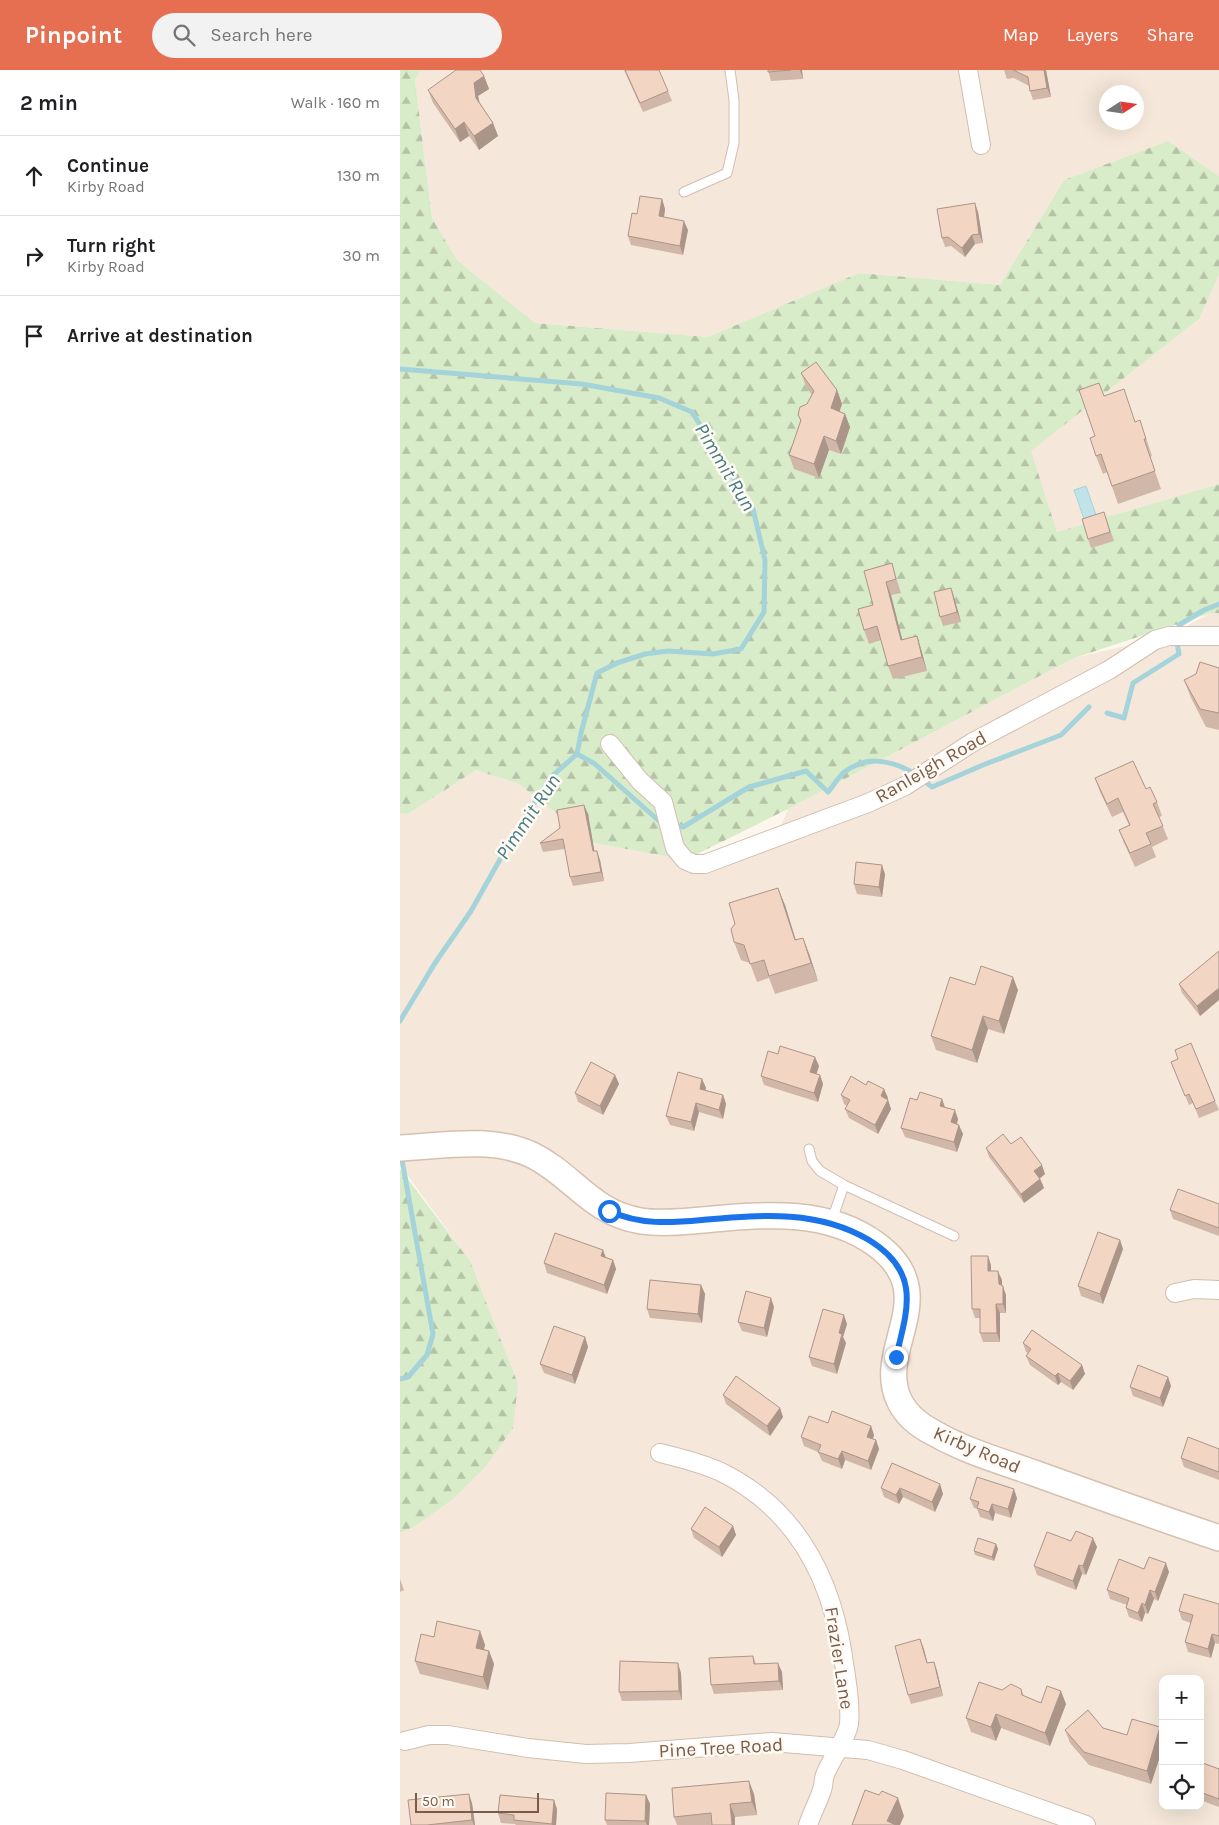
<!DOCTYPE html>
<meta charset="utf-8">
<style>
:root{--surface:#fff;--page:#f2f2f2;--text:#202124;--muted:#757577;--line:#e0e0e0;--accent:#e76f51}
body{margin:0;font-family:Karla,sans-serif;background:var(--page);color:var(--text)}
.controls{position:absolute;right:15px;bottom:15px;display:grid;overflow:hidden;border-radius:10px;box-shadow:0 5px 20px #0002}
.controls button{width:45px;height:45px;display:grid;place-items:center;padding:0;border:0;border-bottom:1px solid var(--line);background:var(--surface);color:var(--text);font:25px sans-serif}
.compass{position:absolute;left:699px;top:15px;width:45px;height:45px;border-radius:50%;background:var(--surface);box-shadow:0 5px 20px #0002;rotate:78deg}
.scale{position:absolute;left:15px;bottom:12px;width:124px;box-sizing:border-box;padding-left:5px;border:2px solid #7a5c4d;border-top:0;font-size:14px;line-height:18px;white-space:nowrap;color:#7a5c4d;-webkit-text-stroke:4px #fffaf3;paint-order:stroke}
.stop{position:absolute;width:15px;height:15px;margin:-11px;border:4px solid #1a73e8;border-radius:50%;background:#fff}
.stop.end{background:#1a73e8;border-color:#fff;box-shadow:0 1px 5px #0008}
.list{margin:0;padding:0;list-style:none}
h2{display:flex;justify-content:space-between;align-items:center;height:65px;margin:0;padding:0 20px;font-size:21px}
h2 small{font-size:16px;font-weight:400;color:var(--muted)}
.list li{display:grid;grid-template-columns:32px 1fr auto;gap:15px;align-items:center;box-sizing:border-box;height:80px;padding:0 20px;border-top:1px solid var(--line)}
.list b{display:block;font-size:19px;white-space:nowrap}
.list p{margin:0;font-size:16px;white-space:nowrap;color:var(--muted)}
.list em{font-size:16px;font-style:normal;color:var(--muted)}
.icon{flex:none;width:28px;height:28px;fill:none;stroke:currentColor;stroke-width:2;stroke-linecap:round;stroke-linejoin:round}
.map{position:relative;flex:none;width:819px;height:1755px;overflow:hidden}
header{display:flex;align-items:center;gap:30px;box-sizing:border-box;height:70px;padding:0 25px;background:var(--accent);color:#fff}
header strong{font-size:24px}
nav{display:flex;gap:28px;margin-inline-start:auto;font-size:18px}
.search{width:350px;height:45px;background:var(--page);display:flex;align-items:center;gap:12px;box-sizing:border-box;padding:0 18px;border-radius:28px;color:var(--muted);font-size:19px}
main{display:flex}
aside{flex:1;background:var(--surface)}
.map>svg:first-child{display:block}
.residential{fill:#f5e8da;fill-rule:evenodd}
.forest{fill:url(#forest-firs)}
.water{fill:#bfe3e8;stroke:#a5d3da}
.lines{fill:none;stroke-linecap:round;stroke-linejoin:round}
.stream{stroke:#a5d3da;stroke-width:5}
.service-casing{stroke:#d1beb0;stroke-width:11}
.minor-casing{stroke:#d1beb0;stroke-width:20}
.secondary-casing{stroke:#d6c0b0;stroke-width:28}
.service{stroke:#fff;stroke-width:9}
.minor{stroke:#fff;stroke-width:18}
.secondary{stroke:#fff;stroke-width:25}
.wall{fill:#d1b7a8}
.shaded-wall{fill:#aa9588}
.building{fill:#f3d5c3;stroke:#aa9588}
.route{stroke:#1a73e8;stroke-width:6}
.labels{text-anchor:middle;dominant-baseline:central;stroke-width:5;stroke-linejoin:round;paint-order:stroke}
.street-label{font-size:19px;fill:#7a5c4d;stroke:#fffaf3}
.water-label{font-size:20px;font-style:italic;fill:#437c86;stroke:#fffaf3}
</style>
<header>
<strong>Pinpoint</strong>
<div class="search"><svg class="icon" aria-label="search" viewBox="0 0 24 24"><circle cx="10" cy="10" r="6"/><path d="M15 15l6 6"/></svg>Search here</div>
<nav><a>Map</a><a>Layers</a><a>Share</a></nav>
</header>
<main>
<aside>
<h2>2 min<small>Walk · 160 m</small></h2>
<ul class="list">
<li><svg class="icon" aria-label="ahead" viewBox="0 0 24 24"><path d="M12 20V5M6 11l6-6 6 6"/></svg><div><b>Continue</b><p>Kirby Road</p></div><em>130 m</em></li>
<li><svg class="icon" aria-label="right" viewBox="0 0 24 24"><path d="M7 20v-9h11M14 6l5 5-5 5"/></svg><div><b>Turn right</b><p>Kirby Road</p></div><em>30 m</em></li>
<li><svg class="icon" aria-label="arrive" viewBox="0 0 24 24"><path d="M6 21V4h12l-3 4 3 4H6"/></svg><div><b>Arrive at destination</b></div></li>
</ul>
</aside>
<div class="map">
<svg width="819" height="1755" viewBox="0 0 819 1755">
<defs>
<pattern id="forest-firs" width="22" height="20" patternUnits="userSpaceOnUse" patternTransform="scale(1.25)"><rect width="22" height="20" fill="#d8ecc9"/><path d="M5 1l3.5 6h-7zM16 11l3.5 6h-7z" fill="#b4c2a5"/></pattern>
</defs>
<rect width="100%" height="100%" fill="#fdf6ec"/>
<path class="residential" d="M21 0H819V106L768 71 664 110 600 215 459 203 308 267 135 253 57 190 32 148 15 10ZM706 22H736V52H706Z
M819 205V414L657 462 630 381 799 249Z
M811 543H819V1755H0V1463L15 1456 70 1191 0 1095V743L8 744 76 700 119 714 194 773 285 790 294 794 377 766 388 739 674 588 768 566ZM763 1609H800V1736H763Z"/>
<path class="forest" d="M0 0H21L15 10 32 148 57 190 135 253 308 267 459 203 600 215 664 110 768 71 819 106V205L799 249 631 381 657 462 819 414V543H811L674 588 388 739 285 790 194 773 119 714 76 700 8 744 0 743Z
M0 1099 70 1191 118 1314 113 1358 86 1396 53 1429 15 1456 0 1463Z"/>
<path class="water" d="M686 416 697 448 685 452 674 420Z"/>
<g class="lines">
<path class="stream" d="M0 299 182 314 259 328 292 342 353 439 365 490 364 542 341 579 313 584 268 581 245 584 217 593 197 603 181 663 177 684 151 707 112 768 71 841 35 893 0 951
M779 555 804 540 819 534
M707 643 724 648 733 613 779 584 777 573
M177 684 195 694 259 751
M528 714 532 717 583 695 661 665 689 637
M278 756 283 757 349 717 406 701 428 722C433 716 438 708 443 703 465 686 487 689 510 701
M0 1309 8 1307 27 1285 33 1264 1 1084"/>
<defs>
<path id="service" d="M284 122 327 103 334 73V30L330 0
M409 1079 412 1091 420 1101 444 1115 554 1166
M432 1150 444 1115"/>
<path id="minor" d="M568 0 581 75
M210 674 240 711 263 732 275 778 285 790 294 794H305L468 733 505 716 573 672 709 600 755 570 769 566H819
M775 1223 794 1219 819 1220
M260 1383C281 1388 301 1393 321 1402 396 1439 431 1507 443 1586 446 1608 451 1632 449 1654 447 1668 430 1691 425 1705 423 1710 424 1715 422 1720 418 1732 412 1743 408 1755
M5 1671 29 1665H48L128 1678 186 1684 229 1683 372 1672 468 1680 503 1690 686 1755"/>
<path id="secondary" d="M0 1078C43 1076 92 1066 132 1085 173 1105 191 1143 241 1151 261 1154 282 1152 302 1150 361 1145 426 1137 477 1175 545 1226 473 1279 500 1332 507 1346 520 1356 534 1363 565 1381 601 1391 634 1403 695 1425 757 1447 819 1468"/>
</defs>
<use href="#service" class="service-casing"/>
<use href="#minor" class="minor-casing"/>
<use href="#secondary" class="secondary-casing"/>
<use href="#service" class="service"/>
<use href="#minor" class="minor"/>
<use href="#secondary" class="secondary"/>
</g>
<path class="wall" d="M224 0H257L268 21 272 31 243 42Z
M368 0H402L403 9 371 11Z
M604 0H646L651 27 633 30 630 21 629 16 614 8 607 9Z
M84 6 89 19 78 26 80 33 93 53 98 66 79 80 69 66 60 72 33 33 28 20Z
M262 129 265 139 264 147 288 160 283 185 231 175 228 166 237 144Z
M578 142 583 173 575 174 565 187 551 176 545 177 542 168Z
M401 303 437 320 442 334 439 341 445 344 450 357 441 384 429 380 419 408 394 399 389 385 401 352 398 345 407 334 412 325 406 316Z
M704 326 736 352 746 368 752 386 750 387 761 419 718 434 707 402 703 404 696 386 695 366Z
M704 442 714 471 691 478 688 469Z
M492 493 496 507 501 523 491 525 502 570 517 566 521 579 527 601 493 609 488 596 481 570 469 574 464 560 473 535Z
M551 518 554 527 561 552 543 556 540 547Z
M819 598V660L806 657 791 628 784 610Z
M695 708 757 732 762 746 759 747 768 769 752 777 756 787 735 797 724 773 719 760 729 755 723 742 712 747 700 722Z
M188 744 194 781 200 790 204 811 173 816 170 807 165 779 143 782 140 773Z
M485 804 482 827 457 824 454 814Z
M385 835 396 870 403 868 418 911 375 924 369 908 357 912 350 893 341 890 334 872Z
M819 881V930L800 946 782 923 779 914Z
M575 915 618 920 604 964 588 959 577 993 536 980 531 966Z
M778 989 815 1031 819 1040 799 1048 793 1033 789 1035 771 992Z
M419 996 416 1004 420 1005 423 1014 418 1032 364 1015 361 1006Z
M215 1005 219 1014 203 1045 178 1032 175 1023Z
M302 1009 306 1018 305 1020 323 1025 326 1034 323 1049 299 1042 294 1061 270 1055 266 1046Z
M466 1015 484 1019 488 1028 487 1029 488 1030 491 1039 478 1064 449 1048 445 1039 447 1036 444 1034 441 1025Z
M542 1029 545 1037 558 1049 557 1054 563 1064 557 1082 505 1067 501 1058 517 1030Z
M611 1074 645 1104 640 1108 644 1118 624 1133 589 1087 586 1078Z
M819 1134V1166L773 1149 770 1140Z
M720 1170 723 1179 703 1234 681 1226 678 1216Z
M203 1180 206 1187 213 1190 216 1199 207 1224 147 1203 144 1193Z
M591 1195V1201L602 1210V1215L606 1225V1243H600V1272H583L580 1263V1248H575L572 1239Z
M301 1215 305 1224 302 1253 250 1248 247 1239Z
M374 1237 367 1267 342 1261 338 1252Z
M447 1254 443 1267 446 1273 437 1304 412 1296 409 1287Z
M185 1267 188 1277 175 1314 144 1303 140 1294Z
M623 1273 682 1295 685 1304 673 1320 661 1312 658 1315 630 1295 626 1286 628 1283 626 1282Z
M768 1307 771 1316 763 1337 733 1326 730 1317Z
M323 1325 380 1338 383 1347 370 1366 326 1334Z
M428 1353 471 1356 474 1365 473 1369 476 1370 479 1379 471 1400 445 1390 442 1399 422 1391 418 1382 404 1376 401 1367Z
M819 1379V1410L784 1397 781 1388Z
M540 1414 543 1424 535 1442 503 1427 499 1434 484 1427 481 1418Z
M617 1428 611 1448 595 1443 593 1451 580 1447 577 1439 574 1438 570 1429Z
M333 1456 336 1465 322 1487 294 1468 291 1459Z
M671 1471 697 1477 686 1505 682 1504 676 1520 637 1505 634 1496Z
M596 1474 598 1479 594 1491 575 1485 574 1481Z
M744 1499 769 1502 758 1531 754 1529 748 1544 745 1543 742 1552 729 1547 726 1538 727 1535 710 1529 707 1520Z
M0 1509 4 1520 0 1522Z
M819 1534V1574L815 1573 811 1588 788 1582 785 1572 791 1553 782 1550 779 1541Z
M80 1561 85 1575 84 1579 89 1581 94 1594 88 1620 20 1604 15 1591 34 1567Z
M520 1569 527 1593 534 1592 537 1601 543 1626 511 1634 508 1625Z
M353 1586 356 1594 382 1602 383 1620 314 1624 311 1615Z
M281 1603 282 1630 222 1631 219 1622Z
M621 1619 624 1626 641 1633 666 1634 650 1676 601 1658 596 1671 571 1662 566 1648 602 1620Z
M703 1658 727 1665 763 1666V1677L751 1714 689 1695 670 1673 665 1660Z
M800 1692 819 1699V1737L800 1730Z
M354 1724 357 1745 335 1747V1755H277L274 1747Z
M246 1725 250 1734 249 1755H207L205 1750Z
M72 1733 75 1755H11Z
M157 1739 156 1755H116L115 1754 101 1753 98 1743Z"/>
<path class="shaded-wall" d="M400 0H402L403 9Z
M644 0H646L651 27 647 18Z
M84 6 89 19 78 26 81 42 76 28 74 13Z
M64 52 69 66 60 72 55 59Z
M93 53 98 66 79 80 74 66Z
M262 129 265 139 263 155 259 146Z
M575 133 578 142 583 173 579 164Z
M284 151 288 160 283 185 280 176Z
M572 165 575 174 565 187 562 178Z
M437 320 442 334 436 352 431 338Z
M445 344 450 357 441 384 436 371Z
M424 366 429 380 419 408 414 394Z
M486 512 491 525 506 584 501 570Z
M551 518 554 527 561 552 557 542Z
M517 566 521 579 527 601 522 587Z
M184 735 188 744 196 790 193 781Z
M197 781 200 790 204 811 201 802Z
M482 795 485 804 482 827 479 817Z
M378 818 385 835 401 888 395 870Z
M403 868 410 886 418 911 411 893Z
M613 907 618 920 604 964 599 951Z
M819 918V930L800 946 797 936Z
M583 946 588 959 577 993 572 980Z
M415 987 419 996 414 1012 410 1002Z
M215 1005 219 1014 203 1045 200 1036Z
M420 1005 423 1014 418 1032 414 1023Z
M302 1009 306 1018 303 1028 300 1019Z
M484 1019 488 1028 484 1035 481 1026Z
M323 1025 326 1034 323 1049 319 1040Z
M542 1029 545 1038 540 1036Z
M488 1030 491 1039 478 1064 475 1055Z
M296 1033 299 1042 294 1061 291 1052Z
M555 1040 558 1049 555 1061 551 1052Z
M559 1055 563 1064 557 1082 554 1072Z
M642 1095 645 1104 638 1110 634 1101Z
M640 1109 644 1118 624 1133 621 1124Z
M720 1170 723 1179 703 1234 700 1224Z
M203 1180 206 1189 201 1186Z
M588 1186 591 1195V1210L588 1201Z
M213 1190 216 1199 207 1224 204 1215Z
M598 1201 602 1210V1223L599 1214Z
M301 1215 305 1224 302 1253 298 1244Z
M603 1216 606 1225V1243L603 1234Z
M371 1228 374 1237 367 1267 364 1258Z
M596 1234 600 1243V1272L597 1263Z
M444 1245 447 1254 443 1267 446 1273 437 1304 434 1294 439 1263Z
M185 1267 188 1277 175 1314 172 1305Z
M682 1295 685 1304 673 1320 670 1311Z
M658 1303 661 1312 658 1315 655 1306Z
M768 1307 771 1316 763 1337 760 1328Z
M380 1338 383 1347 370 1366 367 1356Z
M471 1356 474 1365 470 1376 467 1367Z
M476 1370 479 1379 471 1400 468 1391Z
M442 1381 445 1390 442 1399 438 1389Z
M540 1414 543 1424 535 1442 532 1432Z
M500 1418 503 1427 499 1434 496 1425Z
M614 1419 617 1428 611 1448 608 1439Z
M592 1434 595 1443 593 1451 589 1442Z
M333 1456 336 1465 322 1487 319 1477Z
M693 1468 697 1477 686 1505 683 1496Z
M596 1474 598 1479 594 1491 592 1487Z
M766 1493 769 1502 758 1531 755 1522Z
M679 1495 682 1504 676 1520 673 1511Z
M750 1520 754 1529 748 1544 745 1535Z
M742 1533 745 1543 742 1552 738 1543Z
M80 1561 85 1575 81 1591 76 1578Z
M812 1564 815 1573 811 1588 808 1579Z
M520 1569 524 1579 530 1603 527 1593Z
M89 1581 94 1594 88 1620 83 1607Z
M534 1592 537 1601 543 1626 540 1617Z
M278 1593 281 1603 282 1630 279 1621Z
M378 1593 382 1602 383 1620 379 1611Z
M661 1621 666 1634 650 1676 645 1663Z
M596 1644 601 1658 596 1671 591 1657Z
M760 1657 763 1666V1677L751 1714 747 1701Z
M349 1711 354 1724 357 1745 352 1732Z
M69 1724 72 1733 75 1755H74L72 1750Z
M246 1725 250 1734 249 1755H247L245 1751Z
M498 1728 504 1746 500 1755H489L487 1751Z
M154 1730 157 1739 156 1755H152Z
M330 1734 335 1747V1755H332Z"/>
<path class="building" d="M56 0H80L84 6 74 13 76 28 93 53 74 66 64 52 55 59 28 20Z
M225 0H259L268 21 240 33Z
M368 0H391L368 2Z
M613 0H644L647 18 630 21 628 7Z
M240 126 262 129 259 146 284 151 280 176 228 166 232 143 237 144Z
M575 133 579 164 572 165 562 178 548 167 542 168 537 139Z
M416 292 437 320 431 338 445 344 436 371 424 366 414 394 389 385 401 350 398 345 400 337 407 334 414 321 401 303Z
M699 313 704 326 724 319 735 352 740 350 746 369H744L755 401 712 416 701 384 696 386 690 368 695 366 679 320Z
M704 442 710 462 688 469 682 449Z
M492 493 496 509 486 512 501 570 517 566 522 587 488 596 477 556 464 560 458 539 473 535 464 501Z
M551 518 557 542 540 547 534 522Z
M800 592 819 598V643L800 639 784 610 796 604Z
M733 691 746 719 750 717 757 732 753 734 763 756 746 763 751 774 730 783 719 760 730 755 718 728 707 734 695 708Z
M184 735 193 781H197L201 802 170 807 163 769 140 773 160 758 157 740Z
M456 792 482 795 479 817 454 814Z
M378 818 395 870 403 868 411 893 369 906 364 890 350 894 344 875 334 872 331 859 335 854 329 833Z
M819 881V918L797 936 779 914Z
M581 896 613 907 599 951 583 946 572 980 531 966 550 907 575 915Z
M791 973 815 1031 796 1039 789 1024 785 1026 771 992 778 989 775 980Z
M380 976 415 987 410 1002 420 1005 414 1023 361 1006 368 981 378 984Z
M191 992 215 1005 200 1036 175 1023Z
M278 1002 302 1009 300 1019 323 1025 319 1040 296 1033 291 1052 266 1046Z
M451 1006 466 1015 468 1011 484 1019 481 1026 488 1030 475 1055 445 1039 450 1030 441 1025Z
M520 1022 542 1029 540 1036 555 1040 551 1052 559 1055 554 1072 501 1058 510 1028 517 1030Z
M603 1064 611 1074 621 1067 642 1095 634 1101 640 1109 621 1124 586 1078Z
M778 1119 819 1134V1158L770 1140Z
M698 1162 720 1170 700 1224 678 1216Z
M155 1163 203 1180 201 1186 213 1190 204 1215 144 1193Z
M571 1186H588V1201H598L599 1214 603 1216V1234H596L597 1263H580V1239H572Z
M250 1210 301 1215 298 1244 247 1239Z
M346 1221 371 1228 364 1258 338 1252Z
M423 1239 444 1245 439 1263 442 1264 434 1294 409 1287Z
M154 1256 185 1267 172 1305 140 1294Z
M632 1260 682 1295 670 1311 658 1303 655 1306 626 1286 631 1279 623 1273Z
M738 1295 768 1307 760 1328 730 1317Z
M336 1306 380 1338 367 1356 323 1325Z
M432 1341 471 1356 467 1367 476 1370 468 1391 442 1381 438 1389 418 1382 421 1375 401 1367 409 1346 428 1353Z
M788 1367 819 1379V1402L781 1388Z
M492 1393 540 1414 532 1432 500 1418 496 1425 481 1418Z
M577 1407 614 1419 608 1439 592 1434 589 1442 577 1438 579 1432 570 1429Z
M305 1437 333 1456 319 1477 291 1459Z
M676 1461 693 1468 683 1496 679 1495 673 1511 634 1496 647 1462 671 1471Z
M578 1468 596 1474 592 1487 574 1481Z
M749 1487 766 1493 755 1522 750 1520 745 1535 742 1533 738 1543 726 1538 729 1528 707 1520 719 1489 744 1499Z
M784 1524 819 1534V1566L812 1564 808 1579 785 1572 793 1545 779 1541Z
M37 1551 80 1561 76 1578 89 1581 83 1607 15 1591 21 1564 34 1567Z
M520 1569 527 1593 534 1592 540 1617 508 1625 495 1576Z
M353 1586 354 1594 378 1593 379 1611 311 1615 309 1588Z
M220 1591 278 1593 279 1621 219 1622Z
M579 1612 602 1620 611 1614 621 1619 622 1625 641 1633 647 1616 661 1621 645 1663 596 1644 591 1657 566 1648Z
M688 1640 703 1658 727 1665 732 1649 760 1657 747 1701 684 1682 665 1660Z
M800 1692 819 1699V1729L800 1722Z
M349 1711 352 1732 330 1734 332 1755H312L311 1743 274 1747 272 1718Z
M465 1720 479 1725 482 1721 498 1728 487 1751 496 1755H452Z
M206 1723 246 1725 245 1751 205 1750Z
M69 1724 72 1750 27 1755H11L8 1730Z
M100 1725 154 1730 152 1754 114 1750V1745L98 1743Z"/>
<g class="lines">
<path class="route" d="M209 1141C240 1155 270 1153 302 1150 360 1145 417 1139 469 1170 521 1202 508 1238 496 1287"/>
</g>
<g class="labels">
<g class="street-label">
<text transform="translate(531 697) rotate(-30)">Ranleigh Road</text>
<text transform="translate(577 1380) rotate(23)">Kirby Road</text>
<text transform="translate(439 1588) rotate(81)">Frazier Lane</text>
<text transform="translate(321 1678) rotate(-3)">Pine Tree Road</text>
</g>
<g class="water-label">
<text transform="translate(325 397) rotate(59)">Pimmit Run</text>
<text transform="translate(128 747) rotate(-56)">Pimmit Run</text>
</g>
</g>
</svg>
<div class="controls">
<button>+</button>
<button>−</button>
<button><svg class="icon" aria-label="locate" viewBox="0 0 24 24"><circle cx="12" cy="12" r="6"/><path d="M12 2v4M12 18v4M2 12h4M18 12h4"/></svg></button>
</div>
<svg class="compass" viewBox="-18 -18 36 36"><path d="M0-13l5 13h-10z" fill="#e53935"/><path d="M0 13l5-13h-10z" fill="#757577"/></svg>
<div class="scale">50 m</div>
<div class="stop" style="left:209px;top:1141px"></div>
<div class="stop end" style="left:496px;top:1287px"></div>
</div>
</main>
